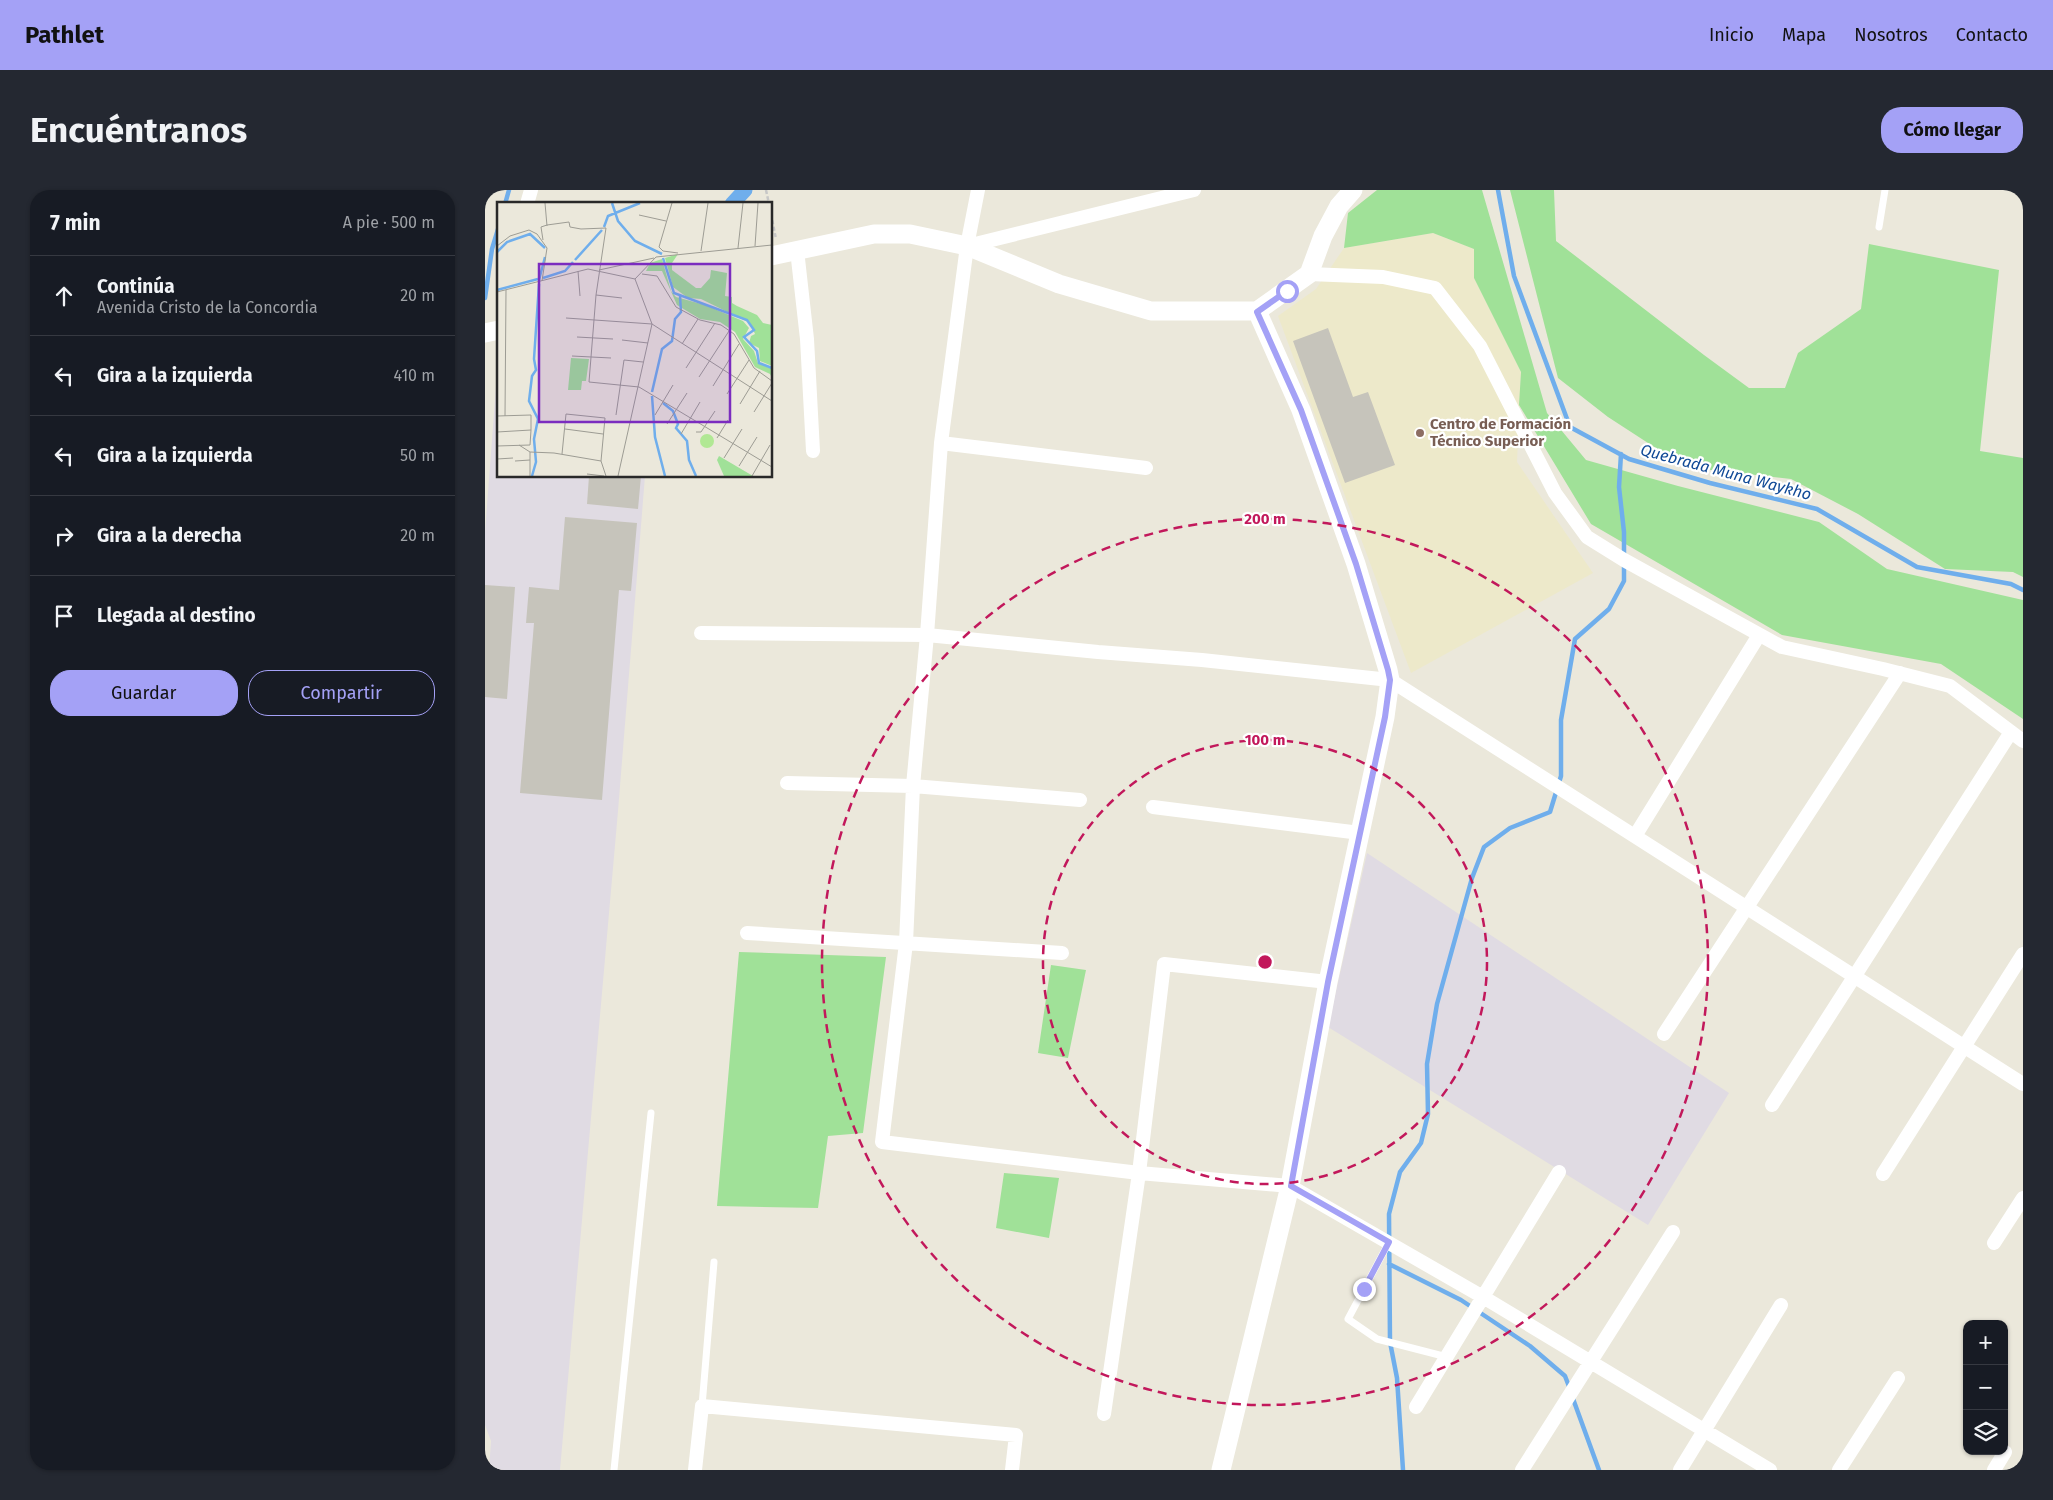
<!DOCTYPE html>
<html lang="es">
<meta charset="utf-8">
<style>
:root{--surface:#171b24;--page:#242831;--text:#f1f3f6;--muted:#9ea1a6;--line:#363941;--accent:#a4a1f6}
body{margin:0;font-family:"Fira Sans",sans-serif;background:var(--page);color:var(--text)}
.controls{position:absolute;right:15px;bottom:15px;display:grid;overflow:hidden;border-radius:10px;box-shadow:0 1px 4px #0004}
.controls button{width:45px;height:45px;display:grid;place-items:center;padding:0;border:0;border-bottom:1px solid var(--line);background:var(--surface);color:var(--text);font:25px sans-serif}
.stop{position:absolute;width:15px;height:15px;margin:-11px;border:4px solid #a4a1f6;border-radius:50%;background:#fff}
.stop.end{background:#a4a1f6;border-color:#fff;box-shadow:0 1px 5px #0008}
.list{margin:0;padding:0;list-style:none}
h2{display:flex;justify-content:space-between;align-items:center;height:65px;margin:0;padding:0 20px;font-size:21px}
h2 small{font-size:16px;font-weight:400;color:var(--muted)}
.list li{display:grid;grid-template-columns:32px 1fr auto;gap:15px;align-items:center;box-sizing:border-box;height:80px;padding:0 20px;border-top:1px solid var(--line)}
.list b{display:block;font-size:19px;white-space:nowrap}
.list p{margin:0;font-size:16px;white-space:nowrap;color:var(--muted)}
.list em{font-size:16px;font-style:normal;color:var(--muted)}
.actions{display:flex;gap:10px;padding:15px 20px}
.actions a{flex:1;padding:11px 0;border:1px solid var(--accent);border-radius:20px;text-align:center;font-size:18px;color:var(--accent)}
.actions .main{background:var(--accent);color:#111}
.icon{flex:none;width:28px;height:28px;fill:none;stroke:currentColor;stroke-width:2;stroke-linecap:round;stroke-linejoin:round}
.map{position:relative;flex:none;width:1538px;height:1280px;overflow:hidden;border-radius:20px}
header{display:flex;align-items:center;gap:30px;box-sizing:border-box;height:70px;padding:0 25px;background:var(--accent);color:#111}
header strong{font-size:24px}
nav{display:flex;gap:28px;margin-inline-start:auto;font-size:18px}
.intro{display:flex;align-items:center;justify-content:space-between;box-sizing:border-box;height:120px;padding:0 30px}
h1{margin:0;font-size:35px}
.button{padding:12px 22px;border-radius:20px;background:var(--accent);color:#111;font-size:18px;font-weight:700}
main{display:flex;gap:30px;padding:0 30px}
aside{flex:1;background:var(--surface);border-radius:20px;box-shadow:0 1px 4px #0004}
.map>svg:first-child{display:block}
.industrial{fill:#e0dbe3}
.education{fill:#ede9ca}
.green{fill:#a0e198}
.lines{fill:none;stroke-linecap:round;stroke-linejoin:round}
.stream{stroke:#6faeec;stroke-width:4.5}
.canal{stroke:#6faeec;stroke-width:15}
.building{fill:#c6c4bb}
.path{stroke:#c7c7c7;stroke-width:2.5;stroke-dasharray:4 2.5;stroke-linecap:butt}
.lane{stroke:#fff;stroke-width:7}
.street{stroke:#fff;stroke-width:14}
.secondary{stroke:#fff;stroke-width:19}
.route{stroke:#a4a1f6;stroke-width:6}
.ring{fill:none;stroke:#c2185b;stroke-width:2.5;stroke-dasharray:9 6}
.education-dot{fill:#8d6e63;stroke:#fff;stroke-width:2}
.labels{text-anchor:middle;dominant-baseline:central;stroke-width:4.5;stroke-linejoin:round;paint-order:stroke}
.education-label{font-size:15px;font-weight:bold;fill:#785e54;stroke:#fff;text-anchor:start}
.water-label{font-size:16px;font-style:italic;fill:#104996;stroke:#fff}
.inset-river{fill:none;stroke:#6faeec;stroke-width:2.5}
.inset-road{fill:none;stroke:#9d9c94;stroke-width:1}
.view{fill:#7b2cbf;fill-opacity:0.15;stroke:#7b2cbf;stroke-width:2.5}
.inset-edge{fill:none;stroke:#292929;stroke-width:2.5}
.centre{fill:#c2185b;stroke:#fff;stroke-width:2.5}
.ring-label{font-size:15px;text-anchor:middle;font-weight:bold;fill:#c2185b;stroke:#fff;stroke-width:4.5;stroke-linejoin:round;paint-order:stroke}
</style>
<header>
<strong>Pathlet</strong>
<nav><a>Inicio</a><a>Mapa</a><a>Nosotros</a><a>Contacto</a></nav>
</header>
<div class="intro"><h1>Encuéntranos</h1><a class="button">Cómo llegar</a></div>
<main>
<aside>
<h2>7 min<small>A pie · 500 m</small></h2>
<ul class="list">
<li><svg class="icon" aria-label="ahead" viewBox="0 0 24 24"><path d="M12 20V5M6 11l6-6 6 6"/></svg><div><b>Continúa</b><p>Avenida Cristo de la Concordia</p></div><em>20 m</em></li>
<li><svg class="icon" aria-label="left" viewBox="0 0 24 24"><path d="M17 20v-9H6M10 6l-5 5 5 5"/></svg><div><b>Gira a la izquierda</b></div><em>410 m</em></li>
<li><svg class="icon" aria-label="left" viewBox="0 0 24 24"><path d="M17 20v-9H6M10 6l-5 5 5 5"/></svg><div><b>Gira a la izquierda</b></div><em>50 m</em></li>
<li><svg class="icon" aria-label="right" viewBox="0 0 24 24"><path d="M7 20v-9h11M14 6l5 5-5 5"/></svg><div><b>Gira a la derecha</b></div><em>20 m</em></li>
<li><svg class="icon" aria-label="arrive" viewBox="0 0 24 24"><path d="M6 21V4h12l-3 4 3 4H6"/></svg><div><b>Llegada al destino</b></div></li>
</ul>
<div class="actions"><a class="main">Guardar</a><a>Compartir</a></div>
</aside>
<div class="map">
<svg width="1538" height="1280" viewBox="0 0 1538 1280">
<rect width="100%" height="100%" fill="#ebe8db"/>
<path class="industrial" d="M14 157V286H160L133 621 75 1280H4L6 1251 0 1235V342Z
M882 663 1244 903 1163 1035 843 837Z"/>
<path class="education" d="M948 43 989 59V88L1036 182 1032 272 1108 383 926 483 793 126 831 99 859 58Z"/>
<path class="green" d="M892 0H997L1062 223 1101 270 1193 296 1334 332 1402 379 1538 410V529L1456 474 1297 445 1106 334 1034 215 1036 182 989 88V59L948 43 859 58 863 23Z
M1025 0H1069L1071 51 1219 165 1264 198H1300L1313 163 1376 119 1384 54 1514 80 1495 261 1538 268V387L1528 382 1460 379 1373 324 1306 289 1200 277 1123 227 1073 188Z
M254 762 401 767 378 943 343 946 333 1018 232 1016Z
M566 775 601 780 583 868 553 863Z
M519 983 574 988 564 1048 511 1038Z"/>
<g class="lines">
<path class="stream" d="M1013 0 1029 86 1085 237 1144 269 1225 293 1332 319 1432 377 1526 394 1538 400
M20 14 24 0
M0 108 7 59 14 36
M904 1074 976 1110 1045 1156 1080 1186 1085 1199
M1087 1206 1114 1280
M918 1280 912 1188 905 1152 904 1024 915 982 936 953 943 924 942 874 952 814 987 688 999 657 1025 638 1065 622 1076 586V530L1090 449 1124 419 1139 391V342L1134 297 1136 264"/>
<path class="canal" d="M247 14 260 0"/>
</g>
<path class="building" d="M843 138 868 207 883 202 910 275 860 293 808 151Z
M104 286H156L153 319 102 314Z
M80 327 152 333 146 401 134 400 117 610 35 603 49 433H41L44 397 74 400Z
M0 395 30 397 22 509 0 507Z"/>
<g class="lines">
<path class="path" d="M281 0 284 14
M286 24 291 49"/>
<path class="lane" d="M1394 37 1400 0
M904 1052 863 1129 892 1149 962 1167
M217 1216 229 1072
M129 1280 166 923"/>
<path class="street" d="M493 0 482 56 456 253 442 445 428 596 421 753 397 952 654 983 805 996 998 1107 1285 1280
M42 14 46 0
M482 56 709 0
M312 60 322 149 328 261
M824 84 898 87 950 98 995 156 1070 303 1102 347 1139 370 1297 457 1398 479 1465 496 1538 551
M456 253 661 278
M216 443 442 445 613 462 717 470 905 490 1538 894
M302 593 428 596 595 610
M668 617 875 643
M1150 646 1274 445
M262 743 577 763
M1179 844 1415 483
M1287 915 1526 542
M1398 984 1538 764
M1509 1053 1538 1008
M931 1217 1074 982
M619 1224 654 983 679 774 843 792
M210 1280 217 1216 531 1245 527 1280
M1037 1280 1188 1042
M1195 1280 1296 1115
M1354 1280 1413 1188
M1509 1280 1520 1262"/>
<path class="secondary" d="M286 66 389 44H425L482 56 574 94 666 121H772L824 84 838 46 854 16 868 0
M0 143 14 140
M736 1280 805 996 843 792 900 527 905 490 903 480 871 374 816 220 772 121"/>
</g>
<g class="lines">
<path class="route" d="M802 101 772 122 816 220 871 374 903 480 905 490 900 527 843 792 806 996 904 1052 879 1099"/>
</g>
<g class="ring">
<circle cx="780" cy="772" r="222"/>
<circle cx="780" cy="772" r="443"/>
</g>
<circle class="education-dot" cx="935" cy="243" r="5"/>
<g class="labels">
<g class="education-label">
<text x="945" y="234">Centro de Formación<tspan x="945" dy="17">Técnico Superior</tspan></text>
</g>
<g class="water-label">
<text transform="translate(1241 282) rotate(15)">Quebrada Muna Waykho</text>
</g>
</g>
<g transform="translate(12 12)">
<rect width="275" height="275" fill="#ebe8db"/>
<path d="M181 52 175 61V68L199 86H204L213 76 214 68 230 71 228 94 235 95V101L240 104 260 113 266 121 275 123V164L263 159 262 146 252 141 254 134 258 132 253 121 204 97 191 96 176 85 168 56ZM165 57 174 89 179 95 208 103 246 119 252 126 246 137 257 149 261 161 275 167V176L273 172 258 165 238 130 223 120 203 117 180 103 165 69H149L153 61ZM74 156 92 157 89 179H85L84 188H71ZM222 254 256 274H227L220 258Z" fill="#a0e198"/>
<path d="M203 239a7 7 0 1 1 14 0a7 7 0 1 1-14 0Z" fill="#b1e894"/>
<path class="inset-river" d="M115 1 121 19 138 39 165 52M107 25 111 14 143 1M0 50 10 40 33 32 48 46M166 56 177 91 250 118 257 128 247 135 260 149 262 161 275 166M78 58 105 28M46 76 68 69 76 60M42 78 48 55M0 88 41 77M155 190 165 147 175 139 178 117 184 110 183 94M155 194 158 235 168 274M166 201 176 209 181 222 179 226 190 239 192 258 199 274M35 274 39 260 37 237 41 217 32 199 35 174 39 168 37 157 42 82"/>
<path class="inset-road" d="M48 1 50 24M175 1 162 45 166 49 181 51M142 13 169 19M46 38 44 25 50 23 72 20 73 25 84 27 109 26 99 93 92 180 142 185 275 265V274M0 44 13 34 32 28 40 32 50 46 45 79M258 44 261 1M241 46 246 1M204 49 211 1M102 68 157 56M81 69 83 94M145 72 160 74 179 105 203 118 224 123 237 132 257 166 275 179M0 90 91 67 138 77 159 55 275 43M99 93 125 96M69 116 155 122 275 199M80 135 116 137M125 138 151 141M185 142 201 117M75 154 114 156M189 166 218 121M202 175 232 129M216 184 242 142M230 192 252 158M243 202 263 169M257 210 275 181M119 213 127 158 146 160M158 213 176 183M0 214 34 213V228L33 243 0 244M8 214 9 88M170 222 190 191M68 227 106 232M0 230 34 228M199 230H204L218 209M184 232 203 200M220 236 231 218M22 243 33 250 57 251 104 259 109 274M65 252 69 212 108 216 104 259M227 256 245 227M0 257 16 256M18 259 33 258M242 264 260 235M90 272 107 274M33 274V250M121 274 155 122 138 77M255 274 273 243"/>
<path class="view" d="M42 62H233V220H42Z"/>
<rect width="275" height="275" class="inset-edge"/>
</g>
<circle cx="780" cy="772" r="8" class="centre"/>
<g class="ring-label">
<text x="780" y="334">200 m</text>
<text x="780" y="555">100 m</text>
</g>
</svg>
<div class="controls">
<button>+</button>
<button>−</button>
<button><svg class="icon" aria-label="layers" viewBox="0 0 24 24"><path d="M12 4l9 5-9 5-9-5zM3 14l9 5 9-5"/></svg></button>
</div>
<div class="stop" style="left:802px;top:101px"></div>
<div class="stop end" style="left:879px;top:1099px"></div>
</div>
</main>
